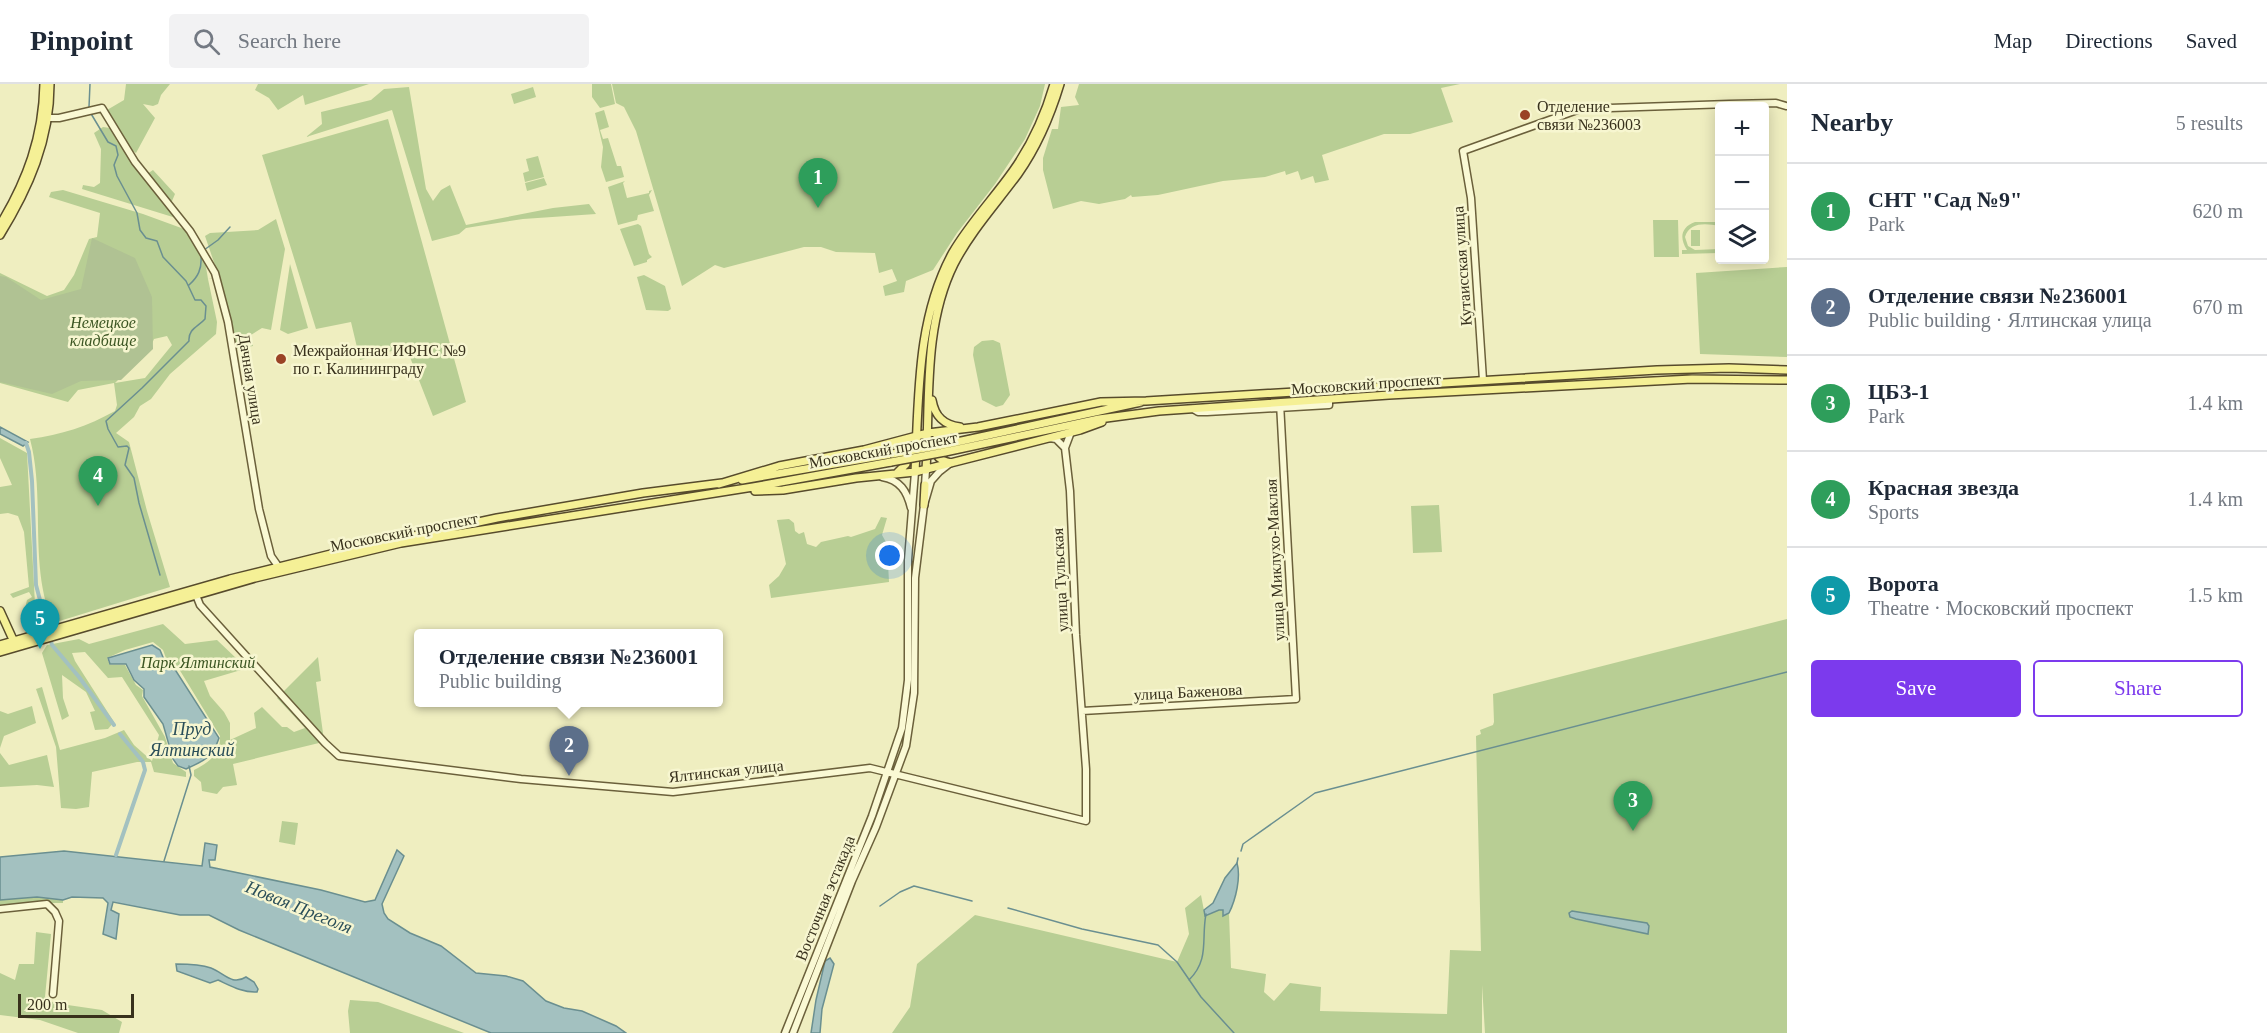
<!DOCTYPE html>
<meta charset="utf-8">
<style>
:root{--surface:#fff;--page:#f2f2f3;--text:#1f2937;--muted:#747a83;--line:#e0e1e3;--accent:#7c3aed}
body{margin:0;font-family:"Times New Roman",serif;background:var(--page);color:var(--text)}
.controls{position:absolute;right:18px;top:18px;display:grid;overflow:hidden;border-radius:6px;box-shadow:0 3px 15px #0003}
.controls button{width:54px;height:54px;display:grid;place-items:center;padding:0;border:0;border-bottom:2px solid var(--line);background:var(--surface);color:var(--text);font:30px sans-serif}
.scale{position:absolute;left:18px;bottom:15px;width:116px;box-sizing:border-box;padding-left:6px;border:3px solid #38311c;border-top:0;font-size:16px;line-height:21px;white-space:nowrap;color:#38311c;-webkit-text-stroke:4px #f7f6d0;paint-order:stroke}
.you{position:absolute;left:890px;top:472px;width:21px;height:21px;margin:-15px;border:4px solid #fff;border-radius:50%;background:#1a73e8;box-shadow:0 0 0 9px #1a73e833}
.badge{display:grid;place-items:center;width:39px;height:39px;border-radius:50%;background:var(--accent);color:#fff;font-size:20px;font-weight:700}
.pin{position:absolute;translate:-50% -50px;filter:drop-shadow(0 2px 3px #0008)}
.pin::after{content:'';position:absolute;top:32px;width:21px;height:18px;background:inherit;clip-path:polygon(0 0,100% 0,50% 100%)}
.popup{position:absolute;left:414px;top:545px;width:309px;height:78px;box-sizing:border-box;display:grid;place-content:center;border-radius:6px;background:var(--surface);filter:drop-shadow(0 2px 4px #0005);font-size:20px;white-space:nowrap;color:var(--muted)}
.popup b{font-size:22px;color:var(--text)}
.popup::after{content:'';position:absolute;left:50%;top:100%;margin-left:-12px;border:12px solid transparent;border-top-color:var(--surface)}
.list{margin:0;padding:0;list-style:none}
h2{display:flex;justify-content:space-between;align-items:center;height:78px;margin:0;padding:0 24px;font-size:26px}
h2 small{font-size:20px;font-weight:400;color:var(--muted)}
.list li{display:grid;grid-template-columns:39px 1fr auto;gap:18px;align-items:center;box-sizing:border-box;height:96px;padding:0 24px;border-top:2px solid var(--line)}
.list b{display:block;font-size:22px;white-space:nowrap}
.list p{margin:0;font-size:20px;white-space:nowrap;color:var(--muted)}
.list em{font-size:20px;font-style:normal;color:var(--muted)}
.actions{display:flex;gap:12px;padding:18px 24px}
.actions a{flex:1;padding:14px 0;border:2px solid var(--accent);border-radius:6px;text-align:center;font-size:21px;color:var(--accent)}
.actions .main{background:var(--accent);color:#fff}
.icon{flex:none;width:33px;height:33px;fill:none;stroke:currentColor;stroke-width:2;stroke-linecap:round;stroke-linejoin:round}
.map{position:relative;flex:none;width:1787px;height:949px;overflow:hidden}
header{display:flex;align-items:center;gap:36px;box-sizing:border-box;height:84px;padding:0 30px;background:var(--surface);border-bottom:2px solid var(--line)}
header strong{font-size:28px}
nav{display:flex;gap:33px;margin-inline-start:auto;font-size:21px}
.search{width:420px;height:54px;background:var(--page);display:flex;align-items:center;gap:15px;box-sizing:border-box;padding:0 21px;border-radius:6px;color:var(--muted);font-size:22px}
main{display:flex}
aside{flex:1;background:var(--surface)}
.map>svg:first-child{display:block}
.green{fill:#b8ce94;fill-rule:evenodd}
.cemetery{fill:#b0c293}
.water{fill:#a3c1c0;stroke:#6a8f90;stroke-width:1.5}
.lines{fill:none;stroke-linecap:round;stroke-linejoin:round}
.stream{stroke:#6a8f90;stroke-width:1.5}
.canal{stroke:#a3c1c0;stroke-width:4}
.secondary-casing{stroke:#6b603b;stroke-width:9}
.primary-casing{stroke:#574b2c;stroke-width:10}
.secondary{stroke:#faf9d4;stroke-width:6}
.primary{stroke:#f5f096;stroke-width:7}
.primary-bridge-casing{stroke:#574b2c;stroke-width:10;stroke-linecap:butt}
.primary-bridge{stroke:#f5f096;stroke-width:7}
.poi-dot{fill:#9a4325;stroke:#f7f6d0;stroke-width:2}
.labels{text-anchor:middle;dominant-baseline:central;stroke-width:5;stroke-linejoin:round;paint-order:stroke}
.poi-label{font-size:16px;fill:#38311c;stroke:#f7f6d0;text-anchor:start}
.street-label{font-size:16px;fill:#38311c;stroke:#f7f6d0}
.park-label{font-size:16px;font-style:italic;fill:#3b5522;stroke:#f7f6d0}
.water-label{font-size:18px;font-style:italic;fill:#2b4f59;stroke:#f7f6d0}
</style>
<header>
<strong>Pinpoint</strong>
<div class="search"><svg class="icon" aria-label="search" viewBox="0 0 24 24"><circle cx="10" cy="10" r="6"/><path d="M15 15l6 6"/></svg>Search here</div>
<nav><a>Map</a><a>Directions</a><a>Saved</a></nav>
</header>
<main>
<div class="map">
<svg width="1787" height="949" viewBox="0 0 1787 949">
<rect width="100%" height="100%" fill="#efeec0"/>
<path class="green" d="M126 0H170L161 11 158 20 153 22 143 20 155 34 136 69 129 64 121 53 116 56 144 92 153 86 175 110 169 124 176 134 82 105 83 101 94 103 100 99 101 65 94 49 103 43 110 44 116 55 121 53 107 26 124 16Z
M258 0H369L305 21 303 11 278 26 269 14 255 6Z
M592 0H611L615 20 600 24 592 13Z
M612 0H1045L1040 22 1025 55 995 100 957 149 933 186 906 197 904 208 885 212 883 202 897 197 892 185 879 189 875 169 836 168 821 163H804L724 184 715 181 682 202 636 47 624 23 616 19Z
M1079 0H1460L1441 4 1453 38 1410 50H1384L1322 71 1329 96 1315 99 1313 92 1301 96 1298 87 1286 91 1285 87 1265 93 1223 97 1158 111 1132 113 1131 111 1125 115 1099 120 1081 117 1053 125 1043 86V74L1052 45H1058L1061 23 1079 21 1075 13Z
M409 3 426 105 433 117 441 106 450 101 466 141 553 124 589 120 596 130 523 135 466 144 459 150 432 157 392 26 306 53 322 40 321 28 371 16 384 5Z
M533 3 536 13 514 20 511 10Z
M604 26 609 43 600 46 603 55 608 54 617 82H621L624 93 606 98 601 83 603 63 595 29Z
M388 35 466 318 433 332 406 263 360 276 351 238 316 245 262 71Z
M538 72 544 93 525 98 523 89 529 87 526 75Z
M544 94 547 101 527 107 525 99Z
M625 97 623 99 627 114 649 109V107L652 106 649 111 654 127 638 131 637 136 618 141 608 103Z
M63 106 143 130 184 145 205 177 208 195 219 193 205 152 210 149 258 146 276 135 285 165 271 246 262 244 251 251 253 262 235 265 219 194 208 195 217 238 216 250 170 290 151 315 140 322 134 333 116 349 129 358 147 427 170 503 53 539C28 481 46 415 30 355 61 351 88 342 115 327L117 321 114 299 78 306 68 318 0 299V189L47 212 64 206 74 191 89 155 97 153 100 129 49 113 51 108ZM167 252 172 261 145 294 115 299 150 264 154 255Z
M1653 136H1678L1679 173H1654Z
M1695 138H1718L1719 142C1706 139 1689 138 1685 153L1688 162 1695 166 1719 165V169L1682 170V166H1687C1679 154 1681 143 1695 138Z
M638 140 641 142 649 170 652 173 647 176V178L634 182 620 145Z
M1691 146H1700V162H1691Z
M290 180 308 244 288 250 280 246Z
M1787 183V273L1700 270 1696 189Z
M644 191 665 202 671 225 668 227 646 226 637 193Z
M993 256 1000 259 1010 311 1003 321 996 323 982 316 973 271 974 263 982 257Z
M0 354 27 369 35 520 41 543 38 544 26 520 27 516 32 513 29 508 13 514 10 510 29 503 24 448 18 432 8 429 0 430V403L12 401 0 374Z
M1439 421 1442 468 1413 469 1411 422Z
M881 433 887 434 882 451 887 460 889 498 771 514 769 501 779 492 786 480 777 436 789 435 794 439 795 447 799 450 804 448 807 460 816 463 821 458 848 452 851 453 875 445Z
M1787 535V949H1485L1482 901V949H892L910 923 917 880 975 831 1177 878 1189 850 1185 824 1201 811 1205 832 1219 826H1223V831L1229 829 1231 884 1266 890 1264 908 1274 917 1290 899 1321 903 1320 927 1447 930 1450 866 1481 867 1476 652 1481 650 1480 646 1493 641 1494 638 1493 610Z
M163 540 185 560 217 556 237 575 241 586 204 597 210 612 224 628 230 639V656L256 644 254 629 262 623 282 643H287L294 648 305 644 277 614 318 573 321 597 316 598 323 649 319 659 233 680 237 701 223 703 217 710 202 707 201 698 194 692V686C208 679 221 670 220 652L179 585 167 577 163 566 153 558 125 566 107 574 110 581H125L136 601 143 606 142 612 165 653 173 679 186 688V693L154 688 151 678H137L92 688 89 723 76 725 61 724 56 663 36 605 42 603 60 666 105 654 124 646 134 661 152 677 159 651 122 593 108 594 85 568 72 569 75 577 114 638 108 645 95 646 90 628 95 627 86 608 62 591 63 614 69 632 62 636 42 569 47 561 79 555 89 560Z
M32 622 36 639 4 652 0 664V627L8 630Z
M0 669 9 681 47 671 54 703 37 701 0 703Z
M282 737 298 739 295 761 279 758Z
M37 813 63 816V819H38L0 823V816Z
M36 848 51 850 45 913 54 919 102 926 122 938 119 949H78L40 936 0 931V889L15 896 19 880H34Z
M350 916 378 918 464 949H350L348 927Z"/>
<path class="cemetery" d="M92 154 135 174 152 213 153 265 121 296 81 297 52 310 0 298V192L6 193 41 216 81 205Z"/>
<path class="water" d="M0 343 28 358 23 362 0 350Z
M152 561 160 566 165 578 176 587 219 654C213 673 204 677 186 685L178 682 173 675 163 640 144 613V605L134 596 126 580H110L108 574Z
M205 759 217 761 215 776H209L210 783 321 806 365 818 375 816 397 766 404 772 382 820 384 829 388 835 410 849 441 862 476 889 506 892 523 897 546 917 564 924 582 927 616 942 626 949H491L239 846 209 831H180L113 818 111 826 119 830 116 855 103 850 108 819 103 814 72 813 63 816 37 813 0 816V773L64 767 202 782Z
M1237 779C1241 793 1236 815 1229 829L1223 832V826H1219L1205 832 1204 826 1213 819 1225 794Z
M1572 827 1647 839 1649 842 1648 850 1576 835 1570 833 1569 829Z
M830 874 834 880 822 925 820 949H811L816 916 825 877Z
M176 880C188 880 200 880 211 884 224 889 232 902 246 893L254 898 258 905 257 908C243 909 231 902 218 896L210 899 177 887Z"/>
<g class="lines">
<path class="stream" d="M89 23 90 0
M90 28 108 58 116 62 118 71 114 81 117 92 137 129 140 146 146 154 157 157 163 173 186 197 195 216H201L206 222 205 235C198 243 188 245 189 257L142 304 106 337 108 345 118 363 127 362 129 364 125 381 134 394 139 419 160 491
M204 166 218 156 230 143
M189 201C198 193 202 185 201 172
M1241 767 1243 760 1315 709 1787 588
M164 777 191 691 189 682
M1237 779 1238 774
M880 822 900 808 914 802 972 817
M1008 824 1082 845 1158 861 1177 878 1201 913 1234 949
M1189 896C1210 875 1201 855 1206 830"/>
<path class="canal" d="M26 359 29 368 32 397 36 501 52 561 79 593 114 641
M116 771 145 686 143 678 120 650"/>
<defs>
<path id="secondary" d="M43 34H59L102 24 135 78 190 147 215 189 228 238 259 425 271 472 278 482
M1483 296 1471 114 1463 67 1580 25 1729 20 1776 19 1786 22
M1193 325 1198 328H1207L1329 321V315
M1049 354 1056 355 1065 364
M882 393C900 396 907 407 911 424
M925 401 926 386
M196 511 200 521 209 531 325 659 339 672 521 695 673 708 870 684 1086 737V685L1076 551 1070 407 1065 364 1071 348
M1082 627 1296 615 1280 319
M0 825 47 820 55 828 59 837 53 910
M785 949 872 732 902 644 908 596V476L915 388
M793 949 852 797 876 743 906 662 914 609 915 494 924 421 931 397 939 388 948 381"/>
<path id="primary" d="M0 141C27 96 43 53 44 0
M0 151C29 104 50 56 50 0
M932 316C935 333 944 341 960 343
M945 349 936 355C933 370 937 376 951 379
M894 359 902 360 907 367 906 380 897 389
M943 361 1141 318
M945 368 1099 335 1159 327 1389 311 1692 295 1787 296
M926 386C930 318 923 242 954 180 971 147 996 120 1018 90 1037 63 1050 33 1060 0
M915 388C919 314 916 235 953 168 970 139 994 114 1013 87 1032 60 1045 31 1054 0
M742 396 892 370
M719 400 779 382 864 366 928 349 978 343 1101 318 1146 317 1657 286 1729 284 1787 286
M755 407 783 406 856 394 915 388 1080 346 1102 338
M924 421 925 401
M0 527 15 560
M0 561 230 495 339 468 497 434 643 409 722 399
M0 568 255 494 401 459 753 403 891 378"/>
</defs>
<use href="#secondary" class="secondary-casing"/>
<use href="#primary" class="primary-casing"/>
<use href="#secondary" class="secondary"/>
<use href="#primary" class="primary"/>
<defs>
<path id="primary-bridge" d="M892 370 943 361
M891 378 945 368"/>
</defs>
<use href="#primary-bridge" class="primary-bridge-casing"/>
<use href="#primary-bridge" class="primary-bridge"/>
</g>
<g class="poi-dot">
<circle cx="1525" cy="31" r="6"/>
<circle cx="281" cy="275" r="6"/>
</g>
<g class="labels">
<g class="poi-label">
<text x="1537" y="22">Отделение<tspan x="1537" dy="18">связи №236003</tspan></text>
<text x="293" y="266">Межрайонная ИФНС №9<tspan x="293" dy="18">по г. Калининграду</tspan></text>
</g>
<g class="street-label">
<text transform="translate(1462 182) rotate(-94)">Кутаисская улица</text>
<text transform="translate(251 295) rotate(81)">Дачная улица</text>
<text transform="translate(1366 300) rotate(-4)">Московский проспект</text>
<text transform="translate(883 366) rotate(-10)">Московский проспект</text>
<text transform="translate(404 448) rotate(-11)">Московский проспект</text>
<text transform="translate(1275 476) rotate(-93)">улица Миклухо-Маклая</text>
<text transform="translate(1060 496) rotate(-93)">улица Тульская</text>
<text transform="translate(1188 608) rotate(-3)">улица Баженова</text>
<text transform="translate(726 687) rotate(-6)">Ялтинская улица</text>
<text transform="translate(825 814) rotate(-68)">Восточная эстакада</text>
</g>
<g class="park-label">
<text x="103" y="238">Немецкое<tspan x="103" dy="18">кладбище</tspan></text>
<text x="198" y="578">Парк Ялтинский</text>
</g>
<g class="water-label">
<text x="192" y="645">Пруд<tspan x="192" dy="21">Ялтинский</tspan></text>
<text transform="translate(299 823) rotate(22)">Новая Преголя</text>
</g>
</g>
</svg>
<div class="controls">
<button>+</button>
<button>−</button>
<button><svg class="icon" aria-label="layers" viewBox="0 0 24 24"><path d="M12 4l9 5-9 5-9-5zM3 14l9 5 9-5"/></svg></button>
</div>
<div class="scale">200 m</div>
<div class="you"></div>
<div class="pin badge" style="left:818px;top:124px;background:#2e9e5b">1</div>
<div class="pin badge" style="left:569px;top:692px;background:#5c6f8a">2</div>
<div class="popup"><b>Отделение связи №236001</b>Public building</div>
<div class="pin badge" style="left:1633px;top:747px;background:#2e9e5b">3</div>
<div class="pin badge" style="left:98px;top:422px;background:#2e9e5b">4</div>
<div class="pin badge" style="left:40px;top:565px;background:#0f9aa8">5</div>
</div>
<aside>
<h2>Nearby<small>5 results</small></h2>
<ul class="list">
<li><span class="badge" style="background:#2e9e5b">1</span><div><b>СНТ &quot;Сад №9&quot;</b><p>Park</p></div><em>620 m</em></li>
<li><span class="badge" style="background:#5c6f8a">2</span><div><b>Отделение связи №236001</b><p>Public building · Ялтинская улица</p></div><em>670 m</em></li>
<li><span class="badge" style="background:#2e9e5b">3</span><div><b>ЦБЗ-1</b><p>Park</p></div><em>1.4 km</em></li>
<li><span class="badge" style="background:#2e9e5b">4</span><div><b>Красная звезда</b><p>Sports</p></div><em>1.4 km</em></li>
<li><span class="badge" style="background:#0f9aa8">5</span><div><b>Ворота</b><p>Theatre · Московский проспект</p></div><em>1.5 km</em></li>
</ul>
<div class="actions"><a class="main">Save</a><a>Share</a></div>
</aside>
</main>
